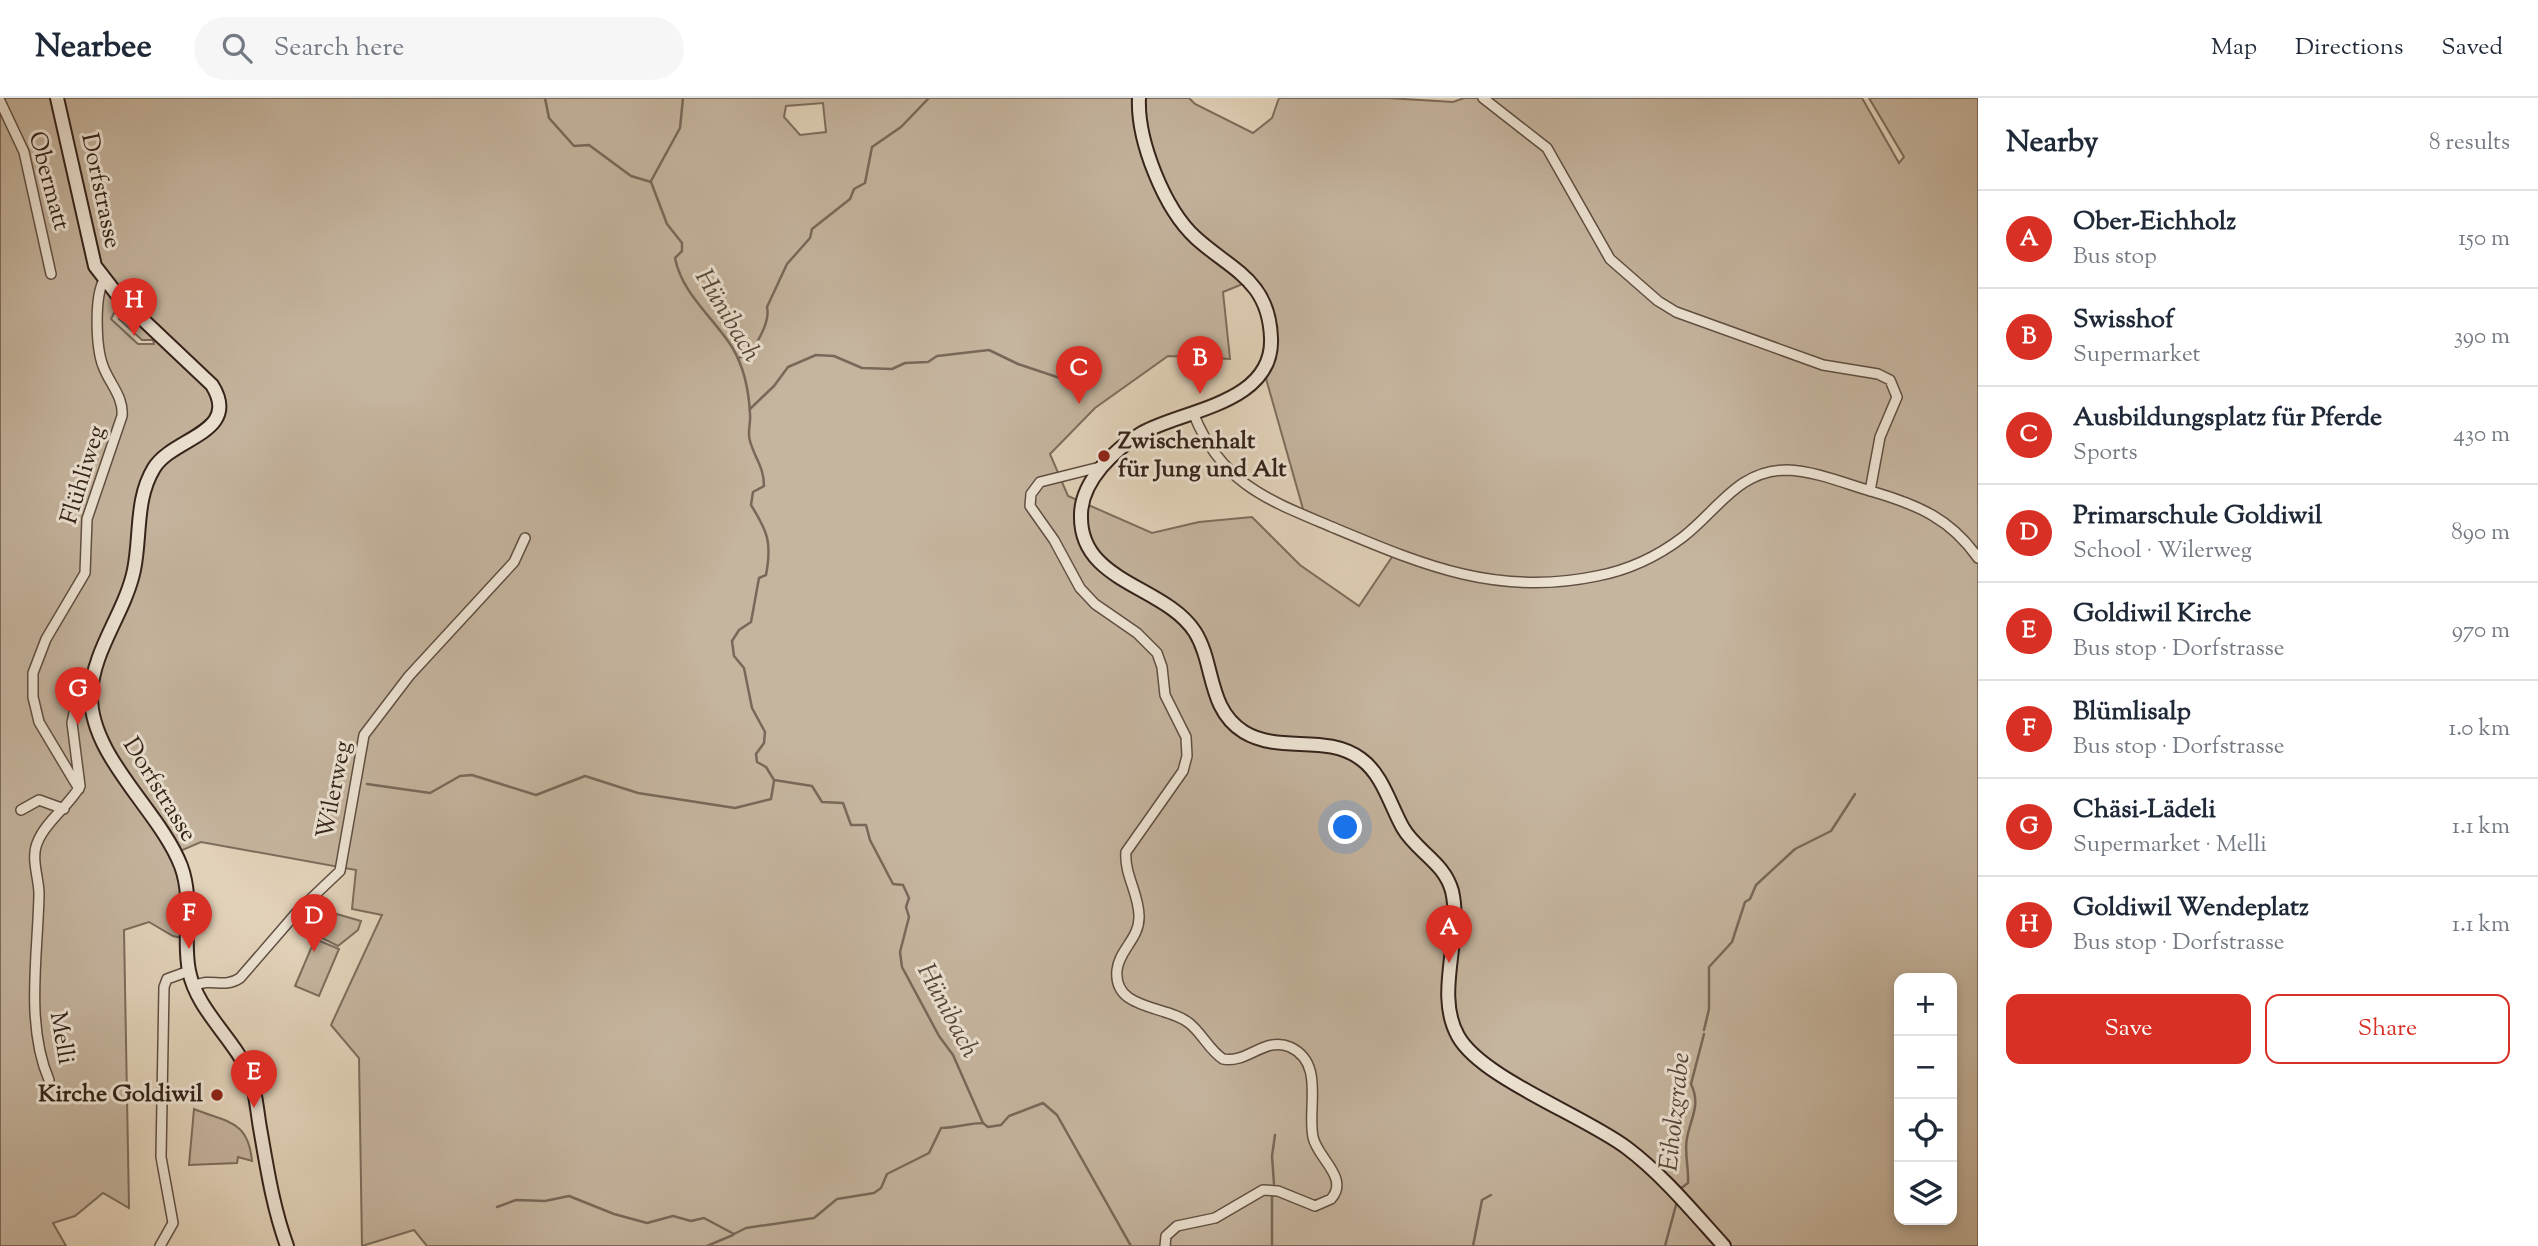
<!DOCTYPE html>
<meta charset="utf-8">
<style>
:root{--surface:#fff;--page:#f6f6f7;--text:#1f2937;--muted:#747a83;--line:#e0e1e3;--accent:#d93025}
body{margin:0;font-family:"Sorts Mill Goudy",serif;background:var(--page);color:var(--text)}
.controls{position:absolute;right:21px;bottom:21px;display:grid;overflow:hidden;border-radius:14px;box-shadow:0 4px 10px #0003}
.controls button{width:63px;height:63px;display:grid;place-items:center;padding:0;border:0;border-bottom:2px solid var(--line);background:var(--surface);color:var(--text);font:35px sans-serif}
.you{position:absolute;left:1346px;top:730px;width:24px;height:24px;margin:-18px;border:5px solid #fff;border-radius:50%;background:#1a73e8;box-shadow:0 0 0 10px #1a73e833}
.badge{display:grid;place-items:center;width:46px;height:46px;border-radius:50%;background:var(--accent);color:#fff;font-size:23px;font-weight:700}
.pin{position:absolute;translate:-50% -58px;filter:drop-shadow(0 2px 4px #0008)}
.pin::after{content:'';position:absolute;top:37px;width:24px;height:21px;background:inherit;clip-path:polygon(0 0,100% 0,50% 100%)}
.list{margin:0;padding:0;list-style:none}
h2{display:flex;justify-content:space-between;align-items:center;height:91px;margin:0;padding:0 28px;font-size:30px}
h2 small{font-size:23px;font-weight:400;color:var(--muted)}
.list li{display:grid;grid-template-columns:46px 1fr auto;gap:21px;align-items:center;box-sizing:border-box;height:98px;padding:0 28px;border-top:2px solid var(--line)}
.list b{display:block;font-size:26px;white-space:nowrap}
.list p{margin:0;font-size:23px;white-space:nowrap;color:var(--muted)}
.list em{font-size:23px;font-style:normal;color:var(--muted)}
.actions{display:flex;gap:14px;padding:21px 28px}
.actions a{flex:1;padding:16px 0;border:2px solid var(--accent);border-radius:14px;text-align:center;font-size:24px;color:var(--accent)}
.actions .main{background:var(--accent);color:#fff}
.icon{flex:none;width:38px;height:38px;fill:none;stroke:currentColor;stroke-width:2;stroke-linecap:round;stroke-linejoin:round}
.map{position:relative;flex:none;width:1978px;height:1148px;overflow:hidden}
header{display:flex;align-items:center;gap:42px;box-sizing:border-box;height:98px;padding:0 35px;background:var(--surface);border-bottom:2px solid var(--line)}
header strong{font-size:33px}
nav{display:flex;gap:38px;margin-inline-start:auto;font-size:24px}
.search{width:490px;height:63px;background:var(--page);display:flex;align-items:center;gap:18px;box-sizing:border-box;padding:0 24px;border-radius:38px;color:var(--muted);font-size:26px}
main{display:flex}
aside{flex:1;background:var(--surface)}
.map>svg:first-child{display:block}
.green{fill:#c5b49e;stroke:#7d6c5c;stroke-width:2;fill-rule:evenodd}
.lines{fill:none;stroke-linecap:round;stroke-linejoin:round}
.stream{stroke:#796859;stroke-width:2.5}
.street-casing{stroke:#604f42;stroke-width:12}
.secondary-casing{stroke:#35231b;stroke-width:16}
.street{stroke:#ece2d2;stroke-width:9}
.secondary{stroke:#ece2d2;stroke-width:12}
.poi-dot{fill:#8f2418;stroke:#ece2d2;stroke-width:2.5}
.labels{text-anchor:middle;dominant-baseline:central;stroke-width:6;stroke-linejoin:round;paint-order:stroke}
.street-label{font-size:24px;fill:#35231b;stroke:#ece2d2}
.poi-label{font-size:24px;font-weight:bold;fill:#35231b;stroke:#ece2d2;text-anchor:start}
.water-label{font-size:26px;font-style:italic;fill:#57463a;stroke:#ece2d2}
</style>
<header>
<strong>Nearbee</strong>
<div class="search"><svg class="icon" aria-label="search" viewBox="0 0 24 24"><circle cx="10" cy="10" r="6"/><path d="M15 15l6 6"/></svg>Search here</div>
<nav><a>Map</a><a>Directions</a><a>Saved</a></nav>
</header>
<main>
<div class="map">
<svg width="1978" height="1148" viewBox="0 0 1978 1148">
<rect width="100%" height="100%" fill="#e2d2b9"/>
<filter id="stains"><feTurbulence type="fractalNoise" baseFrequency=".00286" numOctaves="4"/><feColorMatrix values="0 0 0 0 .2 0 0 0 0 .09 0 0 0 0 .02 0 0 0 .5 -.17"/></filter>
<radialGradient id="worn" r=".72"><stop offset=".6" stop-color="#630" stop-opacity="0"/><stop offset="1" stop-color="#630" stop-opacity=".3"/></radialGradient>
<path class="green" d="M0 0H1189L1195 6 1253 35 1272 20 1279 0H1388L1453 4 1464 0H1862L1899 65 1904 59 1869 0H1978V1148H427L414 1132 362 1148 359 960 331 927 382 817 352 811 356 772 201 744 175 755 187 841 173 838 149 824 124 832 129 1110 103 1095 75 1118 53 1125 66 1148H0ZM823 5 826 34 800 37 784 19 786 8ZM1250 183 1272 243 1263 270 1305 418 1394 456 1359 508 1300 467 1252 419 1199 424 1152 435 1068 398 1050 356 1095 310 1168 258 1230 261 1223 194ZM119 205 123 209 119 221 142 242H153L154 246H138L111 221ZM1899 880H1952V1122H1899Z
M319 811 361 823 358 832 338 848 312 835Z
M315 841 339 851 319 898 295 888Z
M194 1011C228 1025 248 1022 252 1063L238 1059 237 1065 189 1067Z"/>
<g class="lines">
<path class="stream" d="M545 0 549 20 574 48 589 47 631 78 651 84 667 126 682 145V153L675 160C682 196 713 219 732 249 744 269 749 294 750 316 751 325 747 335 750 343 755 361 764 369 764 388L753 394 751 407C768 434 772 445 766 477L759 480 751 524 739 532 732 543 734 558 744 570 752 610 765 634 764 645 756 656 757 664 766 669 774 682 812 688 822 704 843 705 851 727H866L870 742 893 786 903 787 909 800 906 809 909 819 900 854 902 869 939 938 953 957 983 1025 988 1029 1001 1027 1009 1018 1043 1005 1057 1017 1131 1148
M651 83 680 30 683 0
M753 251C760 239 770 223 767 209L787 166 810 140 812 131 850 101 854 91 865 85 872 49 901 29 929 0
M739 260 751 253
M750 311 774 288 788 269 816 257 834 258 862 270 892 271 905 265 928 264 937 258 989 252 1018 266 1078 286
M367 686 430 695 460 678 472 677 536 697 585 678 638 695 735 710 771 701 774 683
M1704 932 1709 911V869L1732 844 1745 804 1750 801 1756 787 1795 751 1831 733 1855 696
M1274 1086 1272 1058 1275 1037
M1680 1091 1688 1085C1689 1070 1684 1054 1687 1040 1691 1019 1701 1007 1691 986L1704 936
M497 1109 516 1102 545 1103 569 1098 614 1116 647 1125 673 1118 691 1123 704 1120 734 1136 746 1130 814 1120 837 1101 874 1095 881 1090 887 1076 929 1055 941 1030C956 1030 968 1025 983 1025
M707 1148 733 1137
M1272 1148V1094
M1473 1148 1482 1102 1491 1097
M1665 1148 1676 1107"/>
<defs>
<path id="street" d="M1483 0 1547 50 1610 161 1658 203 1676 214 1823 267 1878 276 1890 282 1897 299 1880 339 1870 393
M0 3 24 54 51 176
M1194 317C1222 386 1268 402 1332 429 1423 467 1497 499 1597 478 1629 472 1658 458 1683 439 1718 412 1738 372 1787 372 1816 373 1846 386 1874 394 1918 407 1951 421 1978 460
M1104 368 1040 384 1031 396 1030 408 1054 442 1080 490 1095 506 1137 535 1157 555 1162 569 1165 597 1186 639 1187 658 1183 673 1126 754C1124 776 1139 796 1139 818 1140 840 1119 852 1117 872 1113 913 1167 907 1189 925 1202 935 1209 952 1223 961 1247 966 1265 938 1290 949 1325 965 1307 1009 1313 1039 1317 1060 1350 1080 1331 1101L1315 1108 1278 1093 1263 1092 1215 1120 1177 1128 1166 1138 1165 1148
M79 691 39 624 33 599V575L46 541 85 475 87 421 122 318C124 299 109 285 103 268 96 250 94 199 104 182
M21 712 39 702 64 711
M195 888C210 879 224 891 240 880L298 813 340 773 364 637 409 578 514 464 525 440
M49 982C25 926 38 856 39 796 39 779 30 760 38 743 46 723 69 708 80 688L72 625 77 600 91 596
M160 1148 173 1125 161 1059 164 889 167 881 189 873"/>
<path id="secondary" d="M57 0 95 168 119 199 212 287C242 335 173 339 154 370 135 401 141 438 134 472 125 515 92 553 91 597 90 659 160 713 181 768 194 803 182 838 189 873 197 913 235 941 250 978 256 994 257 1013 260 1030 267 1070 273 1110 287 1148
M1139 0C1137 42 1164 111 1196 140 1231 172 1269 182 1271 240 1274 306 1182 312 1142 335 1115 351 1081 383 1081 417 1079 485 1165 487 1195 534 1215 566 1207 611 1244 634 1280 656 1326 635 1361 661 1383 677 1390 707 1403 730 1417 754 1444 764 1452 793 1463 840 1434 895 1458 938 1481 980 1585 1018 1627 1050 1663 1077 1694 1115 1724 1148"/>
</defs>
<use href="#street" class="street-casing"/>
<use href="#secondary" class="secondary-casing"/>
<use href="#street" class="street"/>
<use href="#secondary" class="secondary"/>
</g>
<g class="poi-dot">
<circle cx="1104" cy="358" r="7"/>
<circle cx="217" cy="997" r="7"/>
</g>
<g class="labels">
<g class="street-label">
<text transform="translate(48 83) rotate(75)">Obermatt</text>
<text transform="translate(100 93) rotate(78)">Dorfstrasse</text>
<text transform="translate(84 377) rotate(-73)">Flühliweg</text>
<text transform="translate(159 692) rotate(58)">Dorfstrasse</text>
<text transform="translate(335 692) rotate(-79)">Wilerweg</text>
<text transform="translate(61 940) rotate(80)">Melli</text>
</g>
<g class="poi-label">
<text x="1118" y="344">Zwischenhalt<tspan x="1118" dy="28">für Jung und Alt</tspan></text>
<text x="203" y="997" text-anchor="end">Kirche Goldiwil</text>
</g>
<g class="water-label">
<text transform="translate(727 218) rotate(59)">Hünibach</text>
<text transform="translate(947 913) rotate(62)">Hünibach</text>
<text transform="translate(1676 1014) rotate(-84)">Eiholzgrabe</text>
</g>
</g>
<rect width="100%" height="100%" filter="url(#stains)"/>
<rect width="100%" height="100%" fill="url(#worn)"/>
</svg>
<div class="controls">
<button>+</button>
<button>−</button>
<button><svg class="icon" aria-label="locate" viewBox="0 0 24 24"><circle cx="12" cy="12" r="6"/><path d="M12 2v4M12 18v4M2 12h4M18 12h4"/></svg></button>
<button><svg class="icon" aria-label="layers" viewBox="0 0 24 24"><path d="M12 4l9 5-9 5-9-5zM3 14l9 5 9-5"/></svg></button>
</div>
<div class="you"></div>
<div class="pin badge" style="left:1449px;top:865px">A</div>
<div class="pin badge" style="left:1200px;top:296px">B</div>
<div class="pin badge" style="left:1079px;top:306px">C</div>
<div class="pin badge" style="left:314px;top:854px">D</div>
<div class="pin badge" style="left:254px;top:1010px">E</div>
<div class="pin badge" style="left:189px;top:851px">F</div>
<div class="pin badge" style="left:78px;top:627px">G</div>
<div class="pin badge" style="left:134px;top:238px">H</div>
</div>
<aside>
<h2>Nearby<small>8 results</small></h2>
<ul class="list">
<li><span class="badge">A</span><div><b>Ober-Eichholz</b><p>Bus stop</p></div><em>150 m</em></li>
<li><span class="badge">B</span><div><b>Swisshof</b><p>Supermarket</p></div><em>390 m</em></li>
<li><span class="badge">C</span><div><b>Ausbildungsplatz für Pferde</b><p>Sports</p></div><em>430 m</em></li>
<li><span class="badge">D</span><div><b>Primarschule Goldiwil</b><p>School · Wilerweg</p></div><em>890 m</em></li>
<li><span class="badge">E</span><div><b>Goldiwil Kirche</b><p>Bus stop · Dorfstrasse</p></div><em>970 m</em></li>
<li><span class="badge">F</span><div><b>Blümlisalp</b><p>Bus stop · Dorfstrasse</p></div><em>1.0 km</em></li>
<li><span class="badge">G</span><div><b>Chäsi-Lädeli</b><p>Supermarket · Melli</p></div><em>1.1 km</em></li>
<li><span class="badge">H</span><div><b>Goldiwil Wendeplatz</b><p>Bus stop · Dorfstrasse</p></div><em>1.1 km</em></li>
</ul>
<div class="actions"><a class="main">Save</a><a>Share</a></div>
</aside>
</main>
